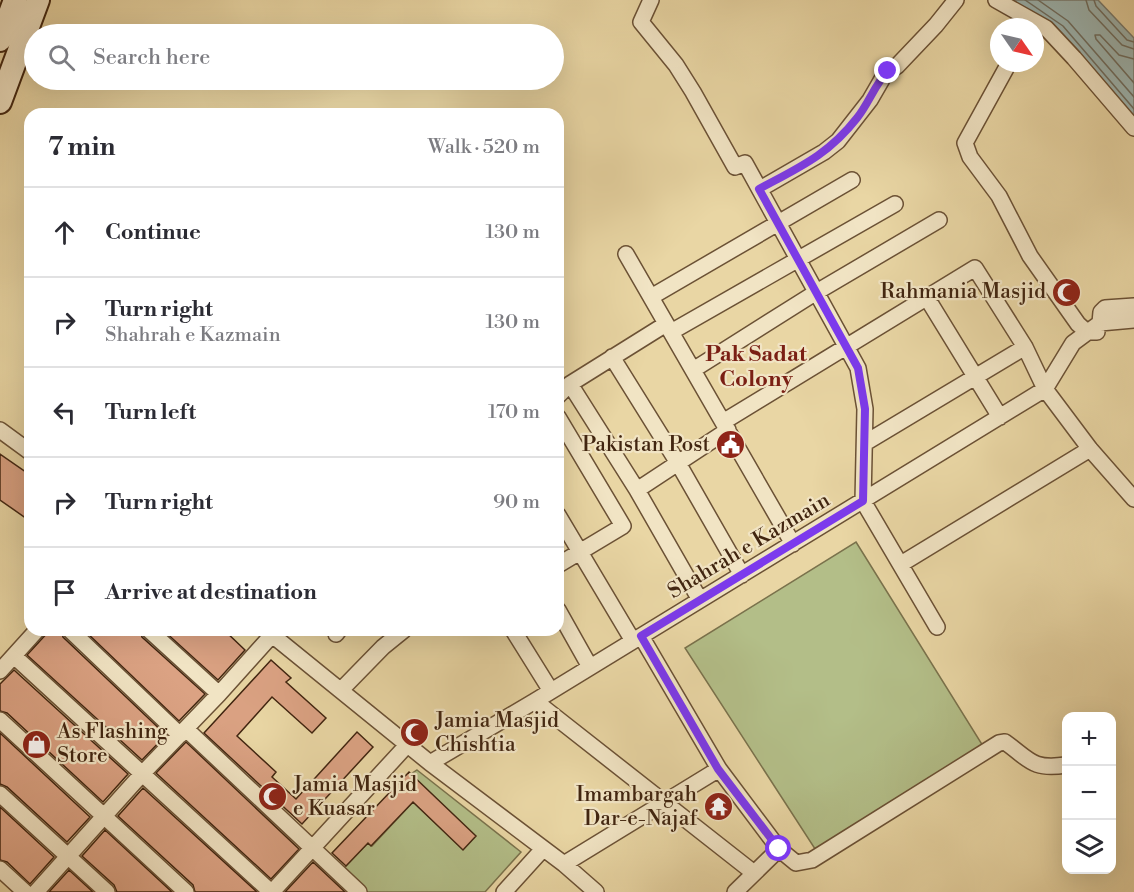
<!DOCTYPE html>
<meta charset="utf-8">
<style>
:root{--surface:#fff;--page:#f7f7f7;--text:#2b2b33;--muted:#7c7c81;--line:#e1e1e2}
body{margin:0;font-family:"Libre Bodoni",serif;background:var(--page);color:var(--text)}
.controls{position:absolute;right:18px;bottom:18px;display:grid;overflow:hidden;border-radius:12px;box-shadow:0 6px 24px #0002}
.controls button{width:54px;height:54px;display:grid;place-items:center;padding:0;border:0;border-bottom:2px solid var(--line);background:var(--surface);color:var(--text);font:30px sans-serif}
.compass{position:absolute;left:990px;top:18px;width:54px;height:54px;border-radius:50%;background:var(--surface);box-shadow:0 6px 24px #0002;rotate:124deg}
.stop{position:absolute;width:18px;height:18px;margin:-14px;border:4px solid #7c3aed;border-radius:50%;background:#fff}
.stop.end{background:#7c3aed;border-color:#fff;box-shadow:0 2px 6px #0008}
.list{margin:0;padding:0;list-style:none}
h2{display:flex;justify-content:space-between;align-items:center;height:78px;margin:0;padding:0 24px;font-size:26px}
h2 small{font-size:20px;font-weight:400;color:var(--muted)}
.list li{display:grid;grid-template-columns:39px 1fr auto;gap:18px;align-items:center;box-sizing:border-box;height:90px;padding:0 24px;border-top:2px solid var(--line)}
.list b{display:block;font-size:22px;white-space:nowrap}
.list p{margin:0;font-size:20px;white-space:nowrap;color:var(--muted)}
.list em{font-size:20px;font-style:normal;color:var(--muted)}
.icon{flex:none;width:33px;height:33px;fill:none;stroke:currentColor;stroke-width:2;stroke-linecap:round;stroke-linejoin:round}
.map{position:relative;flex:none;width:1134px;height:892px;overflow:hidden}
.search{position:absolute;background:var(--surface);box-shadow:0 6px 24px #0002;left:24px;top:24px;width:540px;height:66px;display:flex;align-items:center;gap:15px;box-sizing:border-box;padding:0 21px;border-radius:33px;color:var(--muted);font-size:22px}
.panel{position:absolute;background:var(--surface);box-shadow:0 6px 24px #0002;left:24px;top:108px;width:540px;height:528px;border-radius:18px}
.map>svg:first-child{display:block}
.green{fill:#b3be88;stroke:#7a724c;stroke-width:1.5}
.water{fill:#9db6b2;stroke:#787c71;stroke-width:1.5}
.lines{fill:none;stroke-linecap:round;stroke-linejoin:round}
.shore{stroke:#6f6e61;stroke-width:1.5}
.building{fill:#dba283;stroke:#412510;stroke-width:1.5}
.street-casing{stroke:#6b5135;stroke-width:18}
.secondary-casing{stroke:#412510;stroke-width:26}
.street{stroke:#f1e4c4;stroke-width:15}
.secondary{stroke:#f1e4c4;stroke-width:22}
.route{stroke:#7c3aed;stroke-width:8}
.labels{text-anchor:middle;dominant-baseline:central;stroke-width:4.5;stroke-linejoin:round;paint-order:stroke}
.poi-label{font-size:21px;fill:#412510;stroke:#f1e4c4;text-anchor:end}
.street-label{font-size:21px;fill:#412510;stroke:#f1e4c4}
.neighbourhood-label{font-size:22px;font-weight:bold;fill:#7a1f14;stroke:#f1e4c4}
</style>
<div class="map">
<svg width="1134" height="892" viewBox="0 0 1134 892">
<rect width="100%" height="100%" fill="#e9d6a4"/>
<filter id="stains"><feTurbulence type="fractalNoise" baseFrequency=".00333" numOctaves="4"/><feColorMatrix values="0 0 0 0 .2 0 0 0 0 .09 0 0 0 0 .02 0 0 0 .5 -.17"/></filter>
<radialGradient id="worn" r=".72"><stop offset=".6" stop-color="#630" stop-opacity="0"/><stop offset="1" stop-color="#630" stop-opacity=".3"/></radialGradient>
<path class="green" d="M856 542 983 746 817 852 685 648Z
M417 770 521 852 485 892H367L343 869 368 843 372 846 413 802 463 849 411 774Z"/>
<path class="water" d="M1012 0H1098L1134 38V118L1058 31Z"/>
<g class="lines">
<path class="shore" d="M1025 0 1063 26 1134 109
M1038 0 1068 21 1134 97
M1086 0 1089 10 1122 45 1134 49
M1094 0 1096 6 1127 40 1134 42
M1134 59 1119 55 1100 35H1095L1096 39 1134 83"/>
</g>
<path class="building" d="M0 454 30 475V521L0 500Z
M50 630H61L63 637 166 735 142 760 27 655Z
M84 630H140L142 637 205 694 179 721Z
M163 630H224L245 650 218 680Z
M271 660 291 678 286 682 326 718 312 733 272 697 237 736 276 772 272 777 296 799 357 732 373 747 302 824 204 733Z
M14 670 128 774 103 802 7 713 0 711V684Z
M0 733 90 817 67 842 7 787 0 784Z
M186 742 299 849 271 879 156 773Z
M409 772 476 836 463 850 413 802 371 846 368 843 346 866 332 853Z
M143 788 257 892H195L193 885 118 816Z
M0 807 54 857 30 884 7 862 0 860Z
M105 830 172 892H117L114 885 82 856Z
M313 862 345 892H285Z
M69 870 93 892H49Z"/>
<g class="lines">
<defs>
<path id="street" d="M651 0 641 22 676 65 693 92 735 167 745 163 858 368 865 409 863 501 937 627
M996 0 1046 28 1074 58 1134 128
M1009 63 965 143 970 157 999 196 1030 256 1078 324 1087 332H1097
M760 189 824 152 838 141 870 100 885 74 897 66 936 25 956 0
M626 254 793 544
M651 297 852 180
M927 298 1000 417
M1100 323 1101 312 1105 308 1134 306
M671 332 895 204
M612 357 678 463 742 575
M693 370 815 293 939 220
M570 384 637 490 700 600
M558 396 570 384 666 324
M558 417 623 526 558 565
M723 422 975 268 1025 347 1045 389 1090 449 1134 499
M0 430 30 452
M865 443 1025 347
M637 490 728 430
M558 515 633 641
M901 564 1090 449
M558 610 590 667
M70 630 180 735
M149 630 219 694
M266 630 430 763 564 864 596 892
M513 630 551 691
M336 634 339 630
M641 636 719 769 779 849 796 863 812 860 999 743 1005 742C1030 760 1032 770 1066 765
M14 656 271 892
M0 671 37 630
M341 690 383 647 404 630
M535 701 754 873
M0 720 186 892
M186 729 359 892
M430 763 535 701 1045 389 1073 343 1100 323 1134 320
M0 794 107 892
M564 864 719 769
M0 869 25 892
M36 892 141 775 219 694 272 635
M272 892 408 744
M504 892 543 849
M735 892 779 849"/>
<path id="secondary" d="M0 40 15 0
M0 102 38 0"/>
</defs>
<use href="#street" class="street-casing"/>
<use href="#secondary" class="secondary-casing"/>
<use href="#street" class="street"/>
<use href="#secondary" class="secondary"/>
</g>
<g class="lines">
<path class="route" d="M779 849 718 769 641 636 863 501 865 409 858 368 759 189C800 167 828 155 857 118 869 103 875 84 888 71"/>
</g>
<defs>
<symbol id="mosque-disc" viewBox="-11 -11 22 22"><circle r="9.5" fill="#8f2418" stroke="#f1e4c4"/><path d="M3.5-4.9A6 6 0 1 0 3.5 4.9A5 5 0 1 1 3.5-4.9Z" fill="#fff"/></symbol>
<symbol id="civic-disc" viewBox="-11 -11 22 22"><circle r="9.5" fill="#8f2418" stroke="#f1e4c4"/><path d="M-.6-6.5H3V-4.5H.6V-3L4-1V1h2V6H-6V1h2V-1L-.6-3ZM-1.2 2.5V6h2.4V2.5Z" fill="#fff"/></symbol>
<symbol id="shop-disc" viewBox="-11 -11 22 22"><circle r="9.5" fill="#8f2418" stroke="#f1e4c4"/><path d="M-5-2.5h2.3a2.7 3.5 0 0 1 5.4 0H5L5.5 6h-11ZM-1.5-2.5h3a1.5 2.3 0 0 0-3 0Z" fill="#fff"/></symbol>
<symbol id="temple-disc" viewBox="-11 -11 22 22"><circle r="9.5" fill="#8f2418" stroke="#f1e4c4"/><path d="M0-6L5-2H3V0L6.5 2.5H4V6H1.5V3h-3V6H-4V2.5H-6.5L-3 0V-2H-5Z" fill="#fff"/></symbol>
</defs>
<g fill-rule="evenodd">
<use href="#mosque-disc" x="1050" y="276" width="33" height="33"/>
<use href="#civic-disc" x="714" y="428" width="33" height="33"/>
<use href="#mosque-disc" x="398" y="716" width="33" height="33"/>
<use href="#shop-disc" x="20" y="728" width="33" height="33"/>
<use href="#mosque-disc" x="256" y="780" width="33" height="33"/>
<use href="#temple-disc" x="702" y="790" width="33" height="33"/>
</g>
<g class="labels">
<g class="poi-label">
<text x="1046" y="292">Rahmania Masjid</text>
<text x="710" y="445">Pakistan Post</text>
<text x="435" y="721" text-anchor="start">Jamia Masjid<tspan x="435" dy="24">Chishtia</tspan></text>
<text x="57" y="732" text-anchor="start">As Flashing<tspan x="57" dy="24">Store</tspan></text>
<text x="293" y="785" text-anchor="start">Jamia Masjid<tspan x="293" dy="24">e Kuasar</tspan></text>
<text x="697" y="795">Imambargah<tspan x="697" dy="24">Dar-e-Najaf</tspan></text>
</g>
<g class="street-label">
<text transform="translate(749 546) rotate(-31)">Shahrah e Kazmain</text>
</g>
<g class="neighbourhood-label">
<text x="756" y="354">Pak Sadat<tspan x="756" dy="25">Colony</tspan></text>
</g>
</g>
<rect width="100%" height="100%" filter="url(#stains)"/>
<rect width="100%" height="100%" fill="url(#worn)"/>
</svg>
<div class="controls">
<button>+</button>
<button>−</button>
<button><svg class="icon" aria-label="layers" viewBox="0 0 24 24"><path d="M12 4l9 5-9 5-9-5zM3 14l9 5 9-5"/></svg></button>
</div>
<svg class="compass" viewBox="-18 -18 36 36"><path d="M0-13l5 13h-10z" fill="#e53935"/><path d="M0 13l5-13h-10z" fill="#7c7c81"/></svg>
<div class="stop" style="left:779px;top:849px"></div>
<div class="stop end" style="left:888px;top:71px"></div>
<div class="search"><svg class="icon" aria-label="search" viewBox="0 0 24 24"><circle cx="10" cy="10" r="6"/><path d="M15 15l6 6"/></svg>Search here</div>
<section class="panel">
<h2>7 min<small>Walk · 520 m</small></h2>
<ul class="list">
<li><svg class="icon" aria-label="ahead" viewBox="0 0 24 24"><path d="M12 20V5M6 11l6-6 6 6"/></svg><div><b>Continue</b></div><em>130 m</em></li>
<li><svg class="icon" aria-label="right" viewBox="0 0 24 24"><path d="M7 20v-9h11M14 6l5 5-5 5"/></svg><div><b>Turn right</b><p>Shahrah e Kazmain</p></div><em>130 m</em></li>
<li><svg class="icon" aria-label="left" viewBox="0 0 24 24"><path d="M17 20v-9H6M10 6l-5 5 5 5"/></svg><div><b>Turn left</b></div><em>170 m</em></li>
<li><svg class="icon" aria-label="right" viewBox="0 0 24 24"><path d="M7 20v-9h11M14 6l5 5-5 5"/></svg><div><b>Turn right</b></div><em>90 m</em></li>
<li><svg class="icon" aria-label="arrive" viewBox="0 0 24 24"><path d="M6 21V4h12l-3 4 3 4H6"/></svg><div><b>Arrive at destination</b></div></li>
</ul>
</section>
</div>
